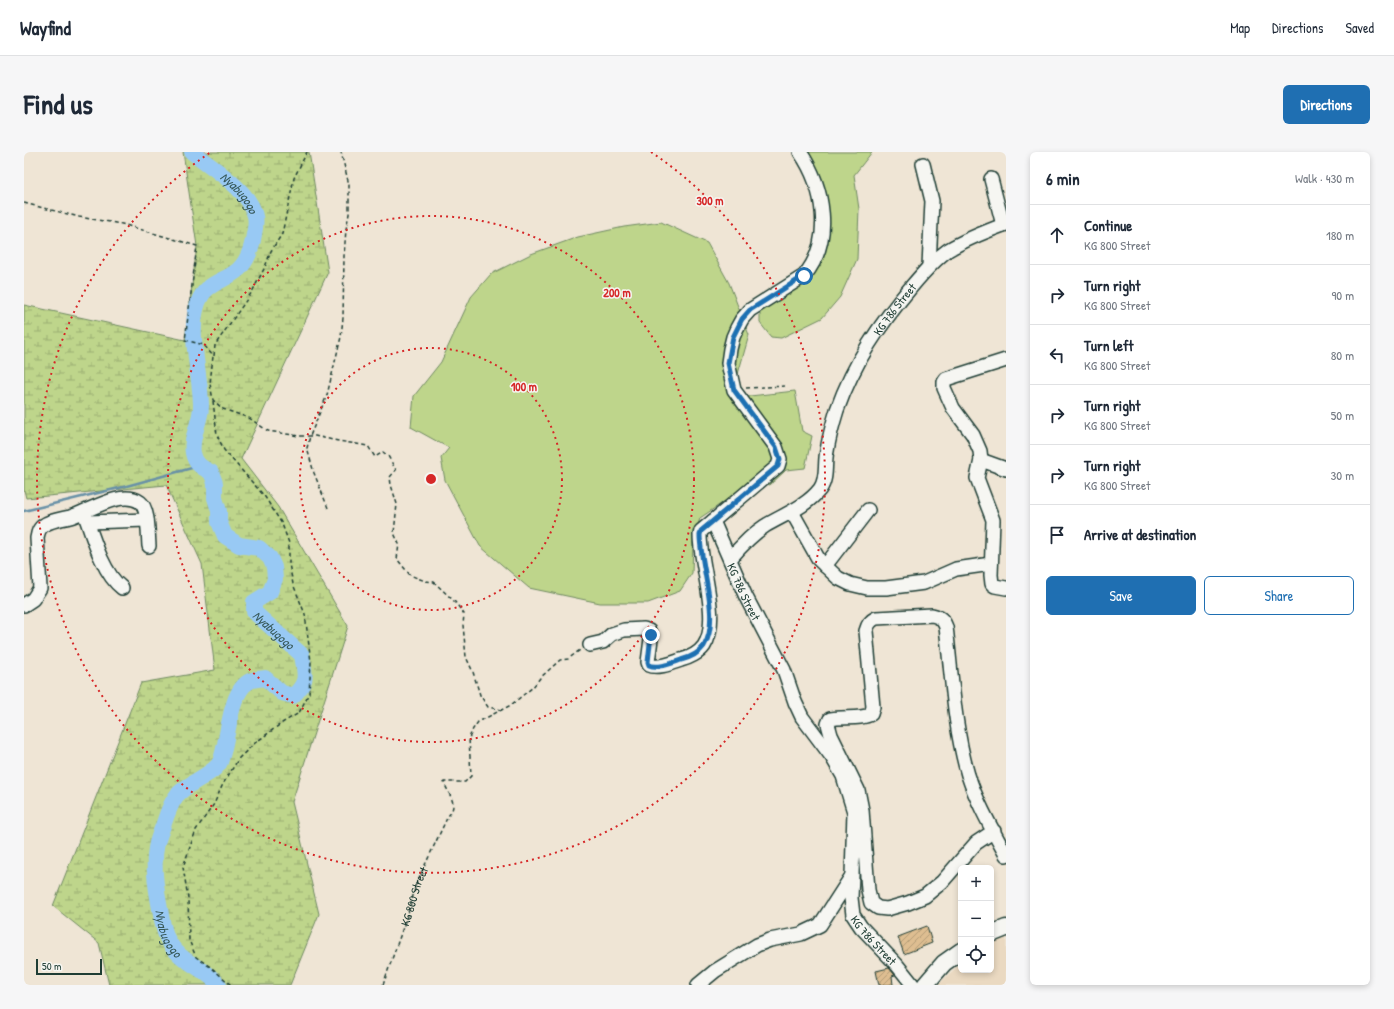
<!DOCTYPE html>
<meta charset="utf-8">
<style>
:root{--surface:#fff;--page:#f6f6f7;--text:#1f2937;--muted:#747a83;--line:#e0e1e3;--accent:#1f6fb2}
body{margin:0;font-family:"Patrick Hand",sans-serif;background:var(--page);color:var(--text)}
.controls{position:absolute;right:12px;bottom:12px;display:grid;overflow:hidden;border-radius:6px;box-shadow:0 2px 6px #0003}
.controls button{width:36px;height:36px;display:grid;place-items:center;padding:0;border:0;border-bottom:1px solid var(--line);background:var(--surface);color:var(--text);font:20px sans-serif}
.scale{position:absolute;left:12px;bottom:10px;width:66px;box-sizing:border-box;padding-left:4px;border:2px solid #1f3d34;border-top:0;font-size:11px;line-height:14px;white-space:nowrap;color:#1f3d34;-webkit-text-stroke:3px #f6f6f2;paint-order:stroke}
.stop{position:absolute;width:12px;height:12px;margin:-9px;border:3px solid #1f6fb2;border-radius:50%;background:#fff}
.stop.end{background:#1f6fb2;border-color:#fff;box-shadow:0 1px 4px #0008}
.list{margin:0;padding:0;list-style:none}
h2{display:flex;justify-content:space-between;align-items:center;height:52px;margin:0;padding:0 16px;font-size:17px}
h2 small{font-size:13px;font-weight:400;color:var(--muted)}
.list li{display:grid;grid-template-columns:26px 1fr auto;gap:12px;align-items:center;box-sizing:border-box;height:60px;padding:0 16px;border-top:1px solid var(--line)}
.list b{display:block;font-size:15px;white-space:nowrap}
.list p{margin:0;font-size:13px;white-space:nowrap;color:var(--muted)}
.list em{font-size:13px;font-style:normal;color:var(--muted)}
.actions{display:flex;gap:8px;padding:12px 16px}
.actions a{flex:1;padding:9px 0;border:1px solid var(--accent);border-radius:6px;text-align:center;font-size:14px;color:var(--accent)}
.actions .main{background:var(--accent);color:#fff}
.icon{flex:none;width:22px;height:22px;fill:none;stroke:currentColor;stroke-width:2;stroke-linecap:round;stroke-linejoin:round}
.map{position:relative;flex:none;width:982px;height:833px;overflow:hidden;border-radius:6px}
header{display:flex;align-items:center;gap:24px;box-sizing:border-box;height:56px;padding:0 20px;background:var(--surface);border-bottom:1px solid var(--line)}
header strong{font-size:19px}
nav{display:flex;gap:22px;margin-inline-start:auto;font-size:14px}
.intro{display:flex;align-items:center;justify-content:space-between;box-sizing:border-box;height:96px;padding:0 24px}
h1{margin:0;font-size:28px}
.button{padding:10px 18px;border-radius:6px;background:var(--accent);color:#fff;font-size:14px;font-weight:700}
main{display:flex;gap:24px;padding:0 24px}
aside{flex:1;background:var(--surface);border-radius:6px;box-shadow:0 2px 6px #0003}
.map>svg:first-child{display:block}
.built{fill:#ead9c1}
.grass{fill:#bed58b;stroke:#6e8960}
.wetland{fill:url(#wetland-marsh);stroke:#6e8960}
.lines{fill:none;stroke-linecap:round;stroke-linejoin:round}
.stream{stroke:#6891a7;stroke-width:2.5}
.river{stroke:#98c9f4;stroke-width:16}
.building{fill:url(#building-hatch);stroke:#1f3d34}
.minor-casing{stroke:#1f3d34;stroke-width:16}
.major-casing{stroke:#1f3d34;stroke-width:19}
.path{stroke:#1f3d34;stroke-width:1.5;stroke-dasharray:4 3;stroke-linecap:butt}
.minor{stroke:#f6f6f2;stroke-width:13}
.major{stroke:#f6f6f2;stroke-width:16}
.route{stroke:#1f6fb2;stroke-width:5}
.ring{fill:none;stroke:#d62828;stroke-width:2;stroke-dasharray:2 4}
.labels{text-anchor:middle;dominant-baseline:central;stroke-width:3;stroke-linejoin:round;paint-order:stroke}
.street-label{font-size:12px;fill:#1f3d34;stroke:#f6f6f2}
.water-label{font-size:13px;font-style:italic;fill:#37595a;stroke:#f6f6f2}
.centre{fill:#d62828;stroke:#f6f6f2;stroke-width:2}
.ring-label{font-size:12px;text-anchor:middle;font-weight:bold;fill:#d62828;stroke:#f6f6f2;stroke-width:3;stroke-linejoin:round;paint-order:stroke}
</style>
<header>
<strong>Wayfind</strong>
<nav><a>Map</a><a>Directions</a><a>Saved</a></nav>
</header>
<div class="intro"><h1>Find us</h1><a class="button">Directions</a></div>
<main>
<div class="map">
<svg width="982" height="833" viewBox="0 0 982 833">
<defs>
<pattern id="wetland-marsh" width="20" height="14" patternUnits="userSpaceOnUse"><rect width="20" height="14" fill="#bed58b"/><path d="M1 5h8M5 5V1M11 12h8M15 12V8" fill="none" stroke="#9aae72"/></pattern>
<pattern id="building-hatch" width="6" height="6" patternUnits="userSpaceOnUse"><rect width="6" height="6" fill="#debe91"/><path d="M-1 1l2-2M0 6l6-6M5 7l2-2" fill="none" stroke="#b39c77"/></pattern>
</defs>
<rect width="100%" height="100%" fill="#efe5d5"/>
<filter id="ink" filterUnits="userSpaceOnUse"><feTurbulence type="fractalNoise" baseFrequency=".025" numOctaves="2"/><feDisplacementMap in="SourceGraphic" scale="8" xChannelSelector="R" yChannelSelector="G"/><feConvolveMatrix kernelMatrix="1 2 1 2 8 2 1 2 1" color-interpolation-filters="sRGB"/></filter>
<g filter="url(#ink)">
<path class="built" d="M982 781V833H914L937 811V818H967V788Z"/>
<path class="grass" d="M780 0H848L830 23 835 57 833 107 816 145 798 166 757 186 747 185 736 171V157L785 126 801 49 794 19Z
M637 70 683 91 705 131 725 183 714 222 708 246 771 239 778 279 788 284 781 316 762 318 746 333 732 328 676 366 669 390 668 421 656 439 624 451H576L505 436 456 394 421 328 417 306 425 296 387 275 390 244 417 210 447 145 467 122 507 102 554 85 600 75Z"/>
<path class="wetland" d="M159 0H285L304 120 217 307 254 355 324 474 268 650 295 762 266 833H85L75 791 29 754 117 531 191 518 178 412 142 333 2 346 0 338V153L161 188 173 94Z"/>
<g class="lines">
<path class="stream" d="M0 359 99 335 175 314"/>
<path class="river" id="s1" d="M168 0C188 16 226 38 231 64 233 71 230 81 229 88 227 98 223 109 215 117 201 130 181 130 174 151 163 180 177 223 177 254 177 270 166 285 169 301 171 312 178 316 187 320L191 331V346L195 359V370L201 384 215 393 235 396 246 406 250 415 251 427 246 440 230 450V460L278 503C281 523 285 529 269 544L258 541 241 526C236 527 230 527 226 529 204 540 205 589 196 610 191 622 160 632 151 646 146 653 143 662 140 671 138 677 135 684 133 691 128 712 132 736 136 757 138 768 139 780 145 790 156 810 181 816 195 833"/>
</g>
<path class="building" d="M903 774 908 791 880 802 874 785Z
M865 816 871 823 868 824 869 833H855L852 819Z"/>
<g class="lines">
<defs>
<g id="minor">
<path d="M899 12 908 49 905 114"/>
<path d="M967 27 979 73"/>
<path d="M982 208 922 227 920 230V236L929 256 949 283 956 299 957 308 953 326 969 368 967 423 968 432 971 434 982 436"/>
<path d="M957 308 982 317"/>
<path d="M60 360C68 383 79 422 98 436"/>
<path d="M768 360 795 408 814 426 826 432 843 436H862L900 431 932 417 967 412"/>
<path id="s3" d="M689 369 722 445 760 518 771 550 778 565 808 605 819 624 830 660 828 723 827 746 829 763 837 775 873 813 889 833"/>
<path d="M64 370 123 368"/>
<path id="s4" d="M706 407C717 394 727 383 741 374 759 363 782 355 796 337 804 326 800 311 803 299 805 285 809 271 813 258 830 210 856 172 888 134 899 121 910 108 924 98 942 87 963 79 982 72"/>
<path d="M801 414 844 358"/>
<path d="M0 453 9 447 16 436 13 386C14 380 15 376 20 373 27 368 38 367 46 365 64 360 97 337 116 350 125 357 124 383 125 394"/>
<path d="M566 493 579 490 588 482 600 478 620 477 625 479 627 487 624 510 625 513C634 517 648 511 657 508 665 506 675 501 680 494 697 468 676 414 676 383L677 379 689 369 754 314 756 307 752 295 710 238 704 211 706 197 709 185 713 176 718 167 726 158 780 124C810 88 800 35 776 0"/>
<path d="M970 679 952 691 918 730 901 744 884 751 863 757 854 756 847 751 844 738 838 658 834 638 807 583 804 572 806 567C818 564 837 568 847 562L849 555 842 479C844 472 846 469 852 466L908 463C916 465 919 467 922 475 928 524 930 575 944 623 953 651 968 677 982 703"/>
<path d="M674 833 691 819 733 793 746 788 777 782 796 773 827 725"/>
</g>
<path id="major" d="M967 782 982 776
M901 833 920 811 937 799"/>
</defs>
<use href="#minor" class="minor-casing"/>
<use href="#major" class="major-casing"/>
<g class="path">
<path d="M0 51 55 65 98 72 173 94 161 188 180 193 189 204 186 232 189 248 199 257 225 266 244 279 275 284H291L309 288 344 294 351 305 359 300 364 304 372 318 366 325 367 333 373 352 370 381 375 392 373 407 386 423 401 429 410 430 431 450 440 462 439 473 442 505 449 520 456 543 464 555 478 558"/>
<path d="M190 204 191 193 228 140 241 115 247 99 258 82 270 26 283 0"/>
<path d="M722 236 762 234"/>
<path d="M189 249 193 283 200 298 241 345 258 372 265 391V412L269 432 281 462 287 510 285 541 275 561 258 571 231 591 215 606 199 632 190 652 172 678 159 715 164 746 165 788 172 805 188 816 207 833"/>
<path d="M304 356 290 321 283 296 286 284 303 243 317 185 319 166 320 104 322 77 325 62V33L317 0"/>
<path id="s2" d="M359 833 384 761 393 730 424 664C435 652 425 644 420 630H441L447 624 445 586 449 577 454 570 487 553 509 535 516 526 536 508 544 507 556 498"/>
</g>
<use href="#minor" class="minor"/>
<use href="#major" class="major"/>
</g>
</g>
<g class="lines" filter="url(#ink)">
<path class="route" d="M627 483 624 510 625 513C634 517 648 511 657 508 665 506 675 501 680 494 697 468 676 414 676 383L677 379 689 369 754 314 756 307 752 295 710 238 704 211 709 185 718 167 726 158 780 124"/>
</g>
<g class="ring">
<circle cx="407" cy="327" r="131"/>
<circle cx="407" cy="327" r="263"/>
<path d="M627 0A394 394 0 1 1 187 0"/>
</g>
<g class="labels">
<g class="street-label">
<text stroke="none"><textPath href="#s4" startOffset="313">KG 786 Street</textPath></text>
<text stroke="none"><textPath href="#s3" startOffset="77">KG 786 Street</textPath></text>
<text stroke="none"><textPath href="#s2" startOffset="94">KG 800 Street</textPath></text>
<text stroke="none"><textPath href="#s3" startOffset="461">KG 786 Street</textPath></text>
</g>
<g class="water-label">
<text stroke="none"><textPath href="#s1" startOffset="63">Nyabugogo</textPath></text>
<text stroke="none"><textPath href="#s1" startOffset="592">Nyabugogo</textPath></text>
<text stroke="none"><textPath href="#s1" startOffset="1012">Nyabugogo</textPath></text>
</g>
</g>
<circle cx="407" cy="327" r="6" class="centre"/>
<g class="ring-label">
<text x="686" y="53">300 m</text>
<text x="593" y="145">200 m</text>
<text x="500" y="239">100 m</text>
</g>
</svg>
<div class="controls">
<button>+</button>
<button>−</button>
<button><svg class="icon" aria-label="locate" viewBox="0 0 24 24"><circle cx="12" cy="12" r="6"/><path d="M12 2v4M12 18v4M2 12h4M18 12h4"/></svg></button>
</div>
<div class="scale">50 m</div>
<div class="stop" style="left:780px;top:124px"></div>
<div class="stop end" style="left:627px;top:483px"></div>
</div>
<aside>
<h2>6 min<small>Walk · 430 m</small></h2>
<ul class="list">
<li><svg class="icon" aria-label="ahead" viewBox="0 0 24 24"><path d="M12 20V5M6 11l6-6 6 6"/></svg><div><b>Continue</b><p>KG 800 Street</p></div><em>180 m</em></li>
<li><svg class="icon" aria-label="right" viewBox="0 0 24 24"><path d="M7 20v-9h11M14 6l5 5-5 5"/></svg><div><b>Turn right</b><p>KG 800 Street</p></div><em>90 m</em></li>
<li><svg class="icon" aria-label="left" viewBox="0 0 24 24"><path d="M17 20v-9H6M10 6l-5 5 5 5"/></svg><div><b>Turn left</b><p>KG 800 Street</p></div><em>80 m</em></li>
<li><svg class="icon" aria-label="right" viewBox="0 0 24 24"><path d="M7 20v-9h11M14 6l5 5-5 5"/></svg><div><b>Turn right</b><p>KG 800 Street</p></div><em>50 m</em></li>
<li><svg class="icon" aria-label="right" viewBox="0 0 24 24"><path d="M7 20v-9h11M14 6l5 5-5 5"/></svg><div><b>Turn right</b><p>KG 800 Street</p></div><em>30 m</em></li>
<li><svg class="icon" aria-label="arrive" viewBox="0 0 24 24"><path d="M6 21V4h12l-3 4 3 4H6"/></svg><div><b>Arrive at destination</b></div></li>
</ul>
<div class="actions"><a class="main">Save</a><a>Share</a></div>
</aside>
</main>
